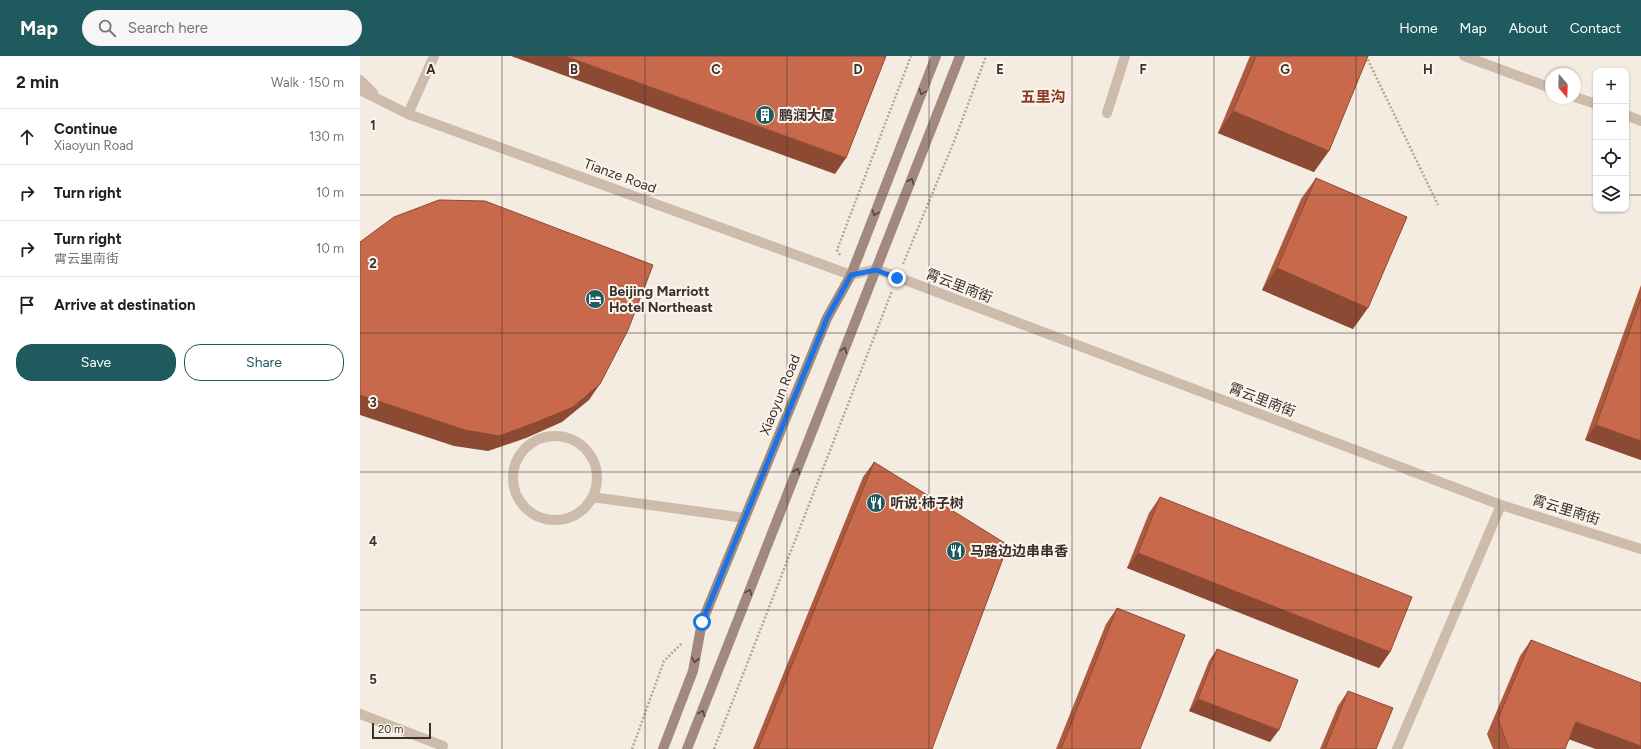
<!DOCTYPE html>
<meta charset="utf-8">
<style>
:root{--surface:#fff;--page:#f6f6f6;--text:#202124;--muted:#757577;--line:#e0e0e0;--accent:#1f5a5e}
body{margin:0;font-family:Figtree,"Noto Sans SC",sans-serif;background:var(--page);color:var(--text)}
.controls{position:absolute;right:12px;top:12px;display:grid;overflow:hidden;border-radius:8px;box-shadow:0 1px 3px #0004}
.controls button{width:36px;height:36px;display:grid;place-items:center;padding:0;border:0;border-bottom:1px solid var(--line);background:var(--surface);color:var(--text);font:20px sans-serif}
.compass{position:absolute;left:1185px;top:12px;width:36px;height:36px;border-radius:50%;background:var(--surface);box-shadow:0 1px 3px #0004;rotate:161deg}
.scale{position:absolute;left:12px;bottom:10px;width:59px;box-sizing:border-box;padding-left:4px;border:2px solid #3b302b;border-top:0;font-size:11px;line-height:14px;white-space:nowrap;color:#3b302b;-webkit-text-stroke:3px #fbf5ee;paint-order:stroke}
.stop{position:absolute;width:12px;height:12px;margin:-9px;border:3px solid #1a73e8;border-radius:50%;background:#fff}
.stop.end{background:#1a73e8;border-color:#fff;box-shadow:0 1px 4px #0008}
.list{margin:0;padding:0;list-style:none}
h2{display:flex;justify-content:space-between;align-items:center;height:52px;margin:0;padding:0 16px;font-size:17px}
h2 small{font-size:13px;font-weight:400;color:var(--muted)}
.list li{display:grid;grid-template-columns:26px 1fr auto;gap:12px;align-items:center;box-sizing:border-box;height:56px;padding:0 16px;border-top:1px solid var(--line)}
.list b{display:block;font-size:15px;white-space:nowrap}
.list p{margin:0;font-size:13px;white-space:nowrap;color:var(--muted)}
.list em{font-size:13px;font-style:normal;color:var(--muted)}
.actions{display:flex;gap:8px;padding:12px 16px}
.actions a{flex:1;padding:9px 0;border:1px solid var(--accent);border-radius:16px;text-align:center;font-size:14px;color:var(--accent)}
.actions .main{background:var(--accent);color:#fff}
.icon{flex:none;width:22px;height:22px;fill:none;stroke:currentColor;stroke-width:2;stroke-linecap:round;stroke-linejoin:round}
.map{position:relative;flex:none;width:1281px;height:693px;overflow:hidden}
header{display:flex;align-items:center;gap:24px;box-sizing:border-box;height:56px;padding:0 20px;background:var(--accent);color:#fff}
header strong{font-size:19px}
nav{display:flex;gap:22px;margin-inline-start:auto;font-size:14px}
.search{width:280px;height:36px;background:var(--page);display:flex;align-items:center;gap:10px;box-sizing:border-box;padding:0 14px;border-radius:22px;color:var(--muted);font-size:15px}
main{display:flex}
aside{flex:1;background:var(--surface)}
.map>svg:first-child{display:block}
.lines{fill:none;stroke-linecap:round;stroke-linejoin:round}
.path{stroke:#b9a596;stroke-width:2.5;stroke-dasharray:2 2;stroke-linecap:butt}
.service{stroke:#cdbbac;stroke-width:10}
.minor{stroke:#cdbbac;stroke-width:10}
.tertiary{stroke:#cdbbac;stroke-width:10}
.secondary{stroke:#a18a7d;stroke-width:10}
.wall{fill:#ac5a40}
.shaded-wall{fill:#8c4a34}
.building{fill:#c8694b;stroke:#8c4a34}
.oneway{stroke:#544640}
.route{stroke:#1a73e8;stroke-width:5}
.grid{fill:none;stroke:#3b302b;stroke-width:1;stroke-opacity:0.55}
.labels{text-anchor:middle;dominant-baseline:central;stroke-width:4;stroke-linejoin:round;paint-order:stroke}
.poi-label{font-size:14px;font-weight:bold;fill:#3b302b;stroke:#fbf5ee;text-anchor:start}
.street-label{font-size:14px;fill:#3b302b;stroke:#fbf5ee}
.neighbourhood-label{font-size:15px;font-weight:bold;fill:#8c3b22;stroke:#fbf5ee}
.grid-label{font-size:13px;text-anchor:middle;font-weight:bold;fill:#3b302b;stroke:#fbf5ee;stroke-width:4;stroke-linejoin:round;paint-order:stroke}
</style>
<header>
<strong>Map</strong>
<div class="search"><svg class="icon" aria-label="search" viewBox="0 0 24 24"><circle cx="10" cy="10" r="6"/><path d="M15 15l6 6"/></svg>Search here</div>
<nav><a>Home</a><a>Map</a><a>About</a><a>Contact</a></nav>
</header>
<main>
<aside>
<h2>2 min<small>Walk · 150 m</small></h2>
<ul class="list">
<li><svg class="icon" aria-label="ahead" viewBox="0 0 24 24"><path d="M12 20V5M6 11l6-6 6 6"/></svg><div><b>Continue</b><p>Xiaoyun Road</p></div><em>130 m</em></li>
<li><svg class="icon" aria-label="right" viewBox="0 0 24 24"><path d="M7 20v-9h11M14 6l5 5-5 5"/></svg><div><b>Turn right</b></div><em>10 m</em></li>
<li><svg class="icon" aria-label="right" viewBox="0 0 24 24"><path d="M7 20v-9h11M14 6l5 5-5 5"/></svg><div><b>Turn right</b><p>霄云里南街</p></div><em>10 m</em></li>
<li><svg class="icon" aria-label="arrive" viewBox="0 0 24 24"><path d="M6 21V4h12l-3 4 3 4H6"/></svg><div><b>Arrive at destination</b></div></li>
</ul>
<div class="actions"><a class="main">Save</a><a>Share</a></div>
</aside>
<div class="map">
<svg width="1281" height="693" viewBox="0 0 1281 693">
<rect width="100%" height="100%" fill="#f4ebe1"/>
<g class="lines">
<path class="path" d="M1006 0 1078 149
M480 199 477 194 551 0
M543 208 595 83 626 0
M272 693 304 605 322 587
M354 693 532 235"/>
<path class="service" d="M1104 0 1191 32
M1215 41 1236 48
M747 57 765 0
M1266 59 1281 65
M153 422a42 42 0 1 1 84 0a42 42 0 1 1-84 0Z
M232 441 385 462
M0 658 83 690"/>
<path class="minor" d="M48 58 74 0
M1037 693 1141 449"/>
<path class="tertiary" d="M0 24 13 37
M0 34 48 58 491 219 516 213 1141 449 1281 493"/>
<path class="secondary" d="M303 693 333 615 342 566 467 262 491 219 576 0
M327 693 600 0"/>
</g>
<path class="wall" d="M890 0H1008L954 116 858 77Z
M956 122 993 273 902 234 941 143Z
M1281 229V404L1225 384Z
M514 406 572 693H393L503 421Z
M800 441 1030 596 1019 612 767 512 789 457Z
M757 552 780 693H696L746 568Z
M1171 584 1281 693H1236L1209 683 1205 693H1133L1127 678 1160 600Z
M857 593 910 686 829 655 849 605Z
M988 635 1016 693H960L978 650Z"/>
<path class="shaded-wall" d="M151 0H205L486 102 475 118Z
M873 55 969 95 954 116 858 77Z
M917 212 1008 252 993 273 902 234Z
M240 328 229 344 202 366 166 382 128 395 94 390 0 359V339Z
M1236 369 1281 385V404L1225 384Z
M778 497 1030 596 1019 612 767 512Z
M838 643 919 674 910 686 829 655Z
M1216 666 1281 690V693H1236L1205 682Z"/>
<path class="building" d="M205 0H526L486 102Z
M896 0H1008L969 95 873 55Z
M956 122 1047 161 1008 252 917 212Z
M79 144 125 145 293 209 268 274 240 328 213 351 177 366 139 380 105 374 0 339V186L34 161Z
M1281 243V385L1236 369Z
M514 406 648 489 572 693H398Z
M800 441 1052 541 1030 596 778 497Z
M757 552 825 579 780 693H701Z
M1171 584 1281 627V690L1216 666 1205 693H1149L1138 663Z
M857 593 938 624 919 674 838 643Z
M988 635 1033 652 1016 693H965Z"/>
<defs><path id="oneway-chevron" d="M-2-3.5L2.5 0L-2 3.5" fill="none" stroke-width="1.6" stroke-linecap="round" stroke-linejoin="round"/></defs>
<g class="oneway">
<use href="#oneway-chevron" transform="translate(562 36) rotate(111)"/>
<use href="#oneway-chevron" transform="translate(551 125) rotate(-68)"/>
<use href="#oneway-chevron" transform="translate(515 157) rotate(111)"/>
<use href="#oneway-chevron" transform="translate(484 294) rotate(-69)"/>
<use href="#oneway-chevron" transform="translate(437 415) rotate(-68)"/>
<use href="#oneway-chevron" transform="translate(389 536) rotate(-68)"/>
<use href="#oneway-chevron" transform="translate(335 604) rotate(100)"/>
<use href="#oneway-chevron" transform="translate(342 657) rotate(-68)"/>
</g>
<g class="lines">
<path class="route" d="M342 566 467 262 491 219 516 214 537 222"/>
</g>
<path class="grid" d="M142 0V693M285 0V693M427 0V693M569 0V693M712 0V693M854 0V693M996 0V693M1139 0V693M0 139H1236M1266 139H1281M0 277H1281M0 416H1281M0 554H1281"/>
<defs>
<symbol id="building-disc" viewBox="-11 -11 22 22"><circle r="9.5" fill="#1f5a5e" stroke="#fbf5ee"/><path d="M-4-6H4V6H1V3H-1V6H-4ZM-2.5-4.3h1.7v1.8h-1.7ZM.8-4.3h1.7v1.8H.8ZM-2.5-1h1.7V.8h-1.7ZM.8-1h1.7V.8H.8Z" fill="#fff"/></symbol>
<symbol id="hotel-disc" viewBox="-11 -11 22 22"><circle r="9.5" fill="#1f5a5e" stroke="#fbf5ee"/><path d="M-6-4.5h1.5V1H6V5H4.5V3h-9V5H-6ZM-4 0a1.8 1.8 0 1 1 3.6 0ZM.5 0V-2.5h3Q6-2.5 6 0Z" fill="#fff"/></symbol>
<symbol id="restaurant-disc" viewBox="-11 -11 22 22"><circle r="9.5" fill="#1f5a5e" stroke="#fbf5ee"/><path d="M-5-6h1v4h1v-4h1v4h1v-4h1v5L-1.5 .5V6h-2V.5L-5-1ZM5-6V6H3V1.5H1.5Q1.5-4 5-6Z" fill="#fff"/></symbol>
</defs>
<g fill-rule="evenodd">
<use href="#building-disc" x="394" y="48" width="22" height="22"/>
<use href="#hotel-disc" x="224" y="232" width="22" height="22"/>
<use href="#restaurant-disc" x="505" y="436" width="22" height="22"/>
<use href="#restaurant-disc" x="585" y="484" width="22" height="22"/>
</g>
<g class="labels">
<g class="poi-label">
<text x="419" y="59">鹏润大厦</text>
<text x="249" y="235">Beijing Marriott<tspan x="249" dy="16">Hotel Northeast</tspan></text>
<text x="530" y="447">听说·柿子树</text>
<text x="610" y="495">马路边边串串香</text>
</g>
<g class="street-label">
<text transform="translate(260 120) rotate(20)">Tianze Road</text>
<text transform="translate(599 230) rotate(21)">霄云里南街</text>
<text transform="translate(420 339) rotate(-68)">Xiaoyun Road</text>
<text transform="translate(902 344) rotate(21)">霄云里南街</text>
<text transform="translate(1206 454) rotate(17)">霄云里南街</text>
</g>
<g class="neighbourhood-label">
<text x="683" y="41">五里沟</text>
</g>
</g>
<g class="grid-label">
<text x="71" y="18">A</text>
<text x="214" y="18">B</text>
<text x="356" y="18">C</text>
<text x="498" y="18">D</text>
<text x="640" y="18">E</text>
<text x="783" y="18">F</text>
<text x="925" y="18">G</text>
<text x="1068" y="18">H</text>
<text x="13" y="74">1</text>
<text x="13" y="212">2</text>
<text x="13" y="351">3</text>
<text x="13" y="490">4</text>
<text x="13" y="628">5</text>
</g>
</svg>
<div class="controls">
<button>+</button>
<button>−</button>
<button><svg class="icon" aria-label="locate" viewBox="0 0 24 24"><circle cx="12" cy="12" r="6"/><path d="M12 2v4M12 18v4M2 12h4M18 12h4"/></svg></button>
<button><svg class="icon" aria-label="layers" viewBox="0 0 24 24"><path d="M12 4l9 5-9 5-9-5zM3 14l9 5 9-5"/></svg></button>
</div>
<svg class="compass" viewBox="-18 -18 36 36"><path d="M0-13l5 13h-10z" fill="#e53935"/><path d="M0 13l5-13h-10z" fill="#757577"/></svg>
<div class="scale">20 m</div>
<div class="stop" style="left:342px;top:566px"></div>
<div class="stop end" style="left:537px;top:222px"></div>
</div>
</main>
